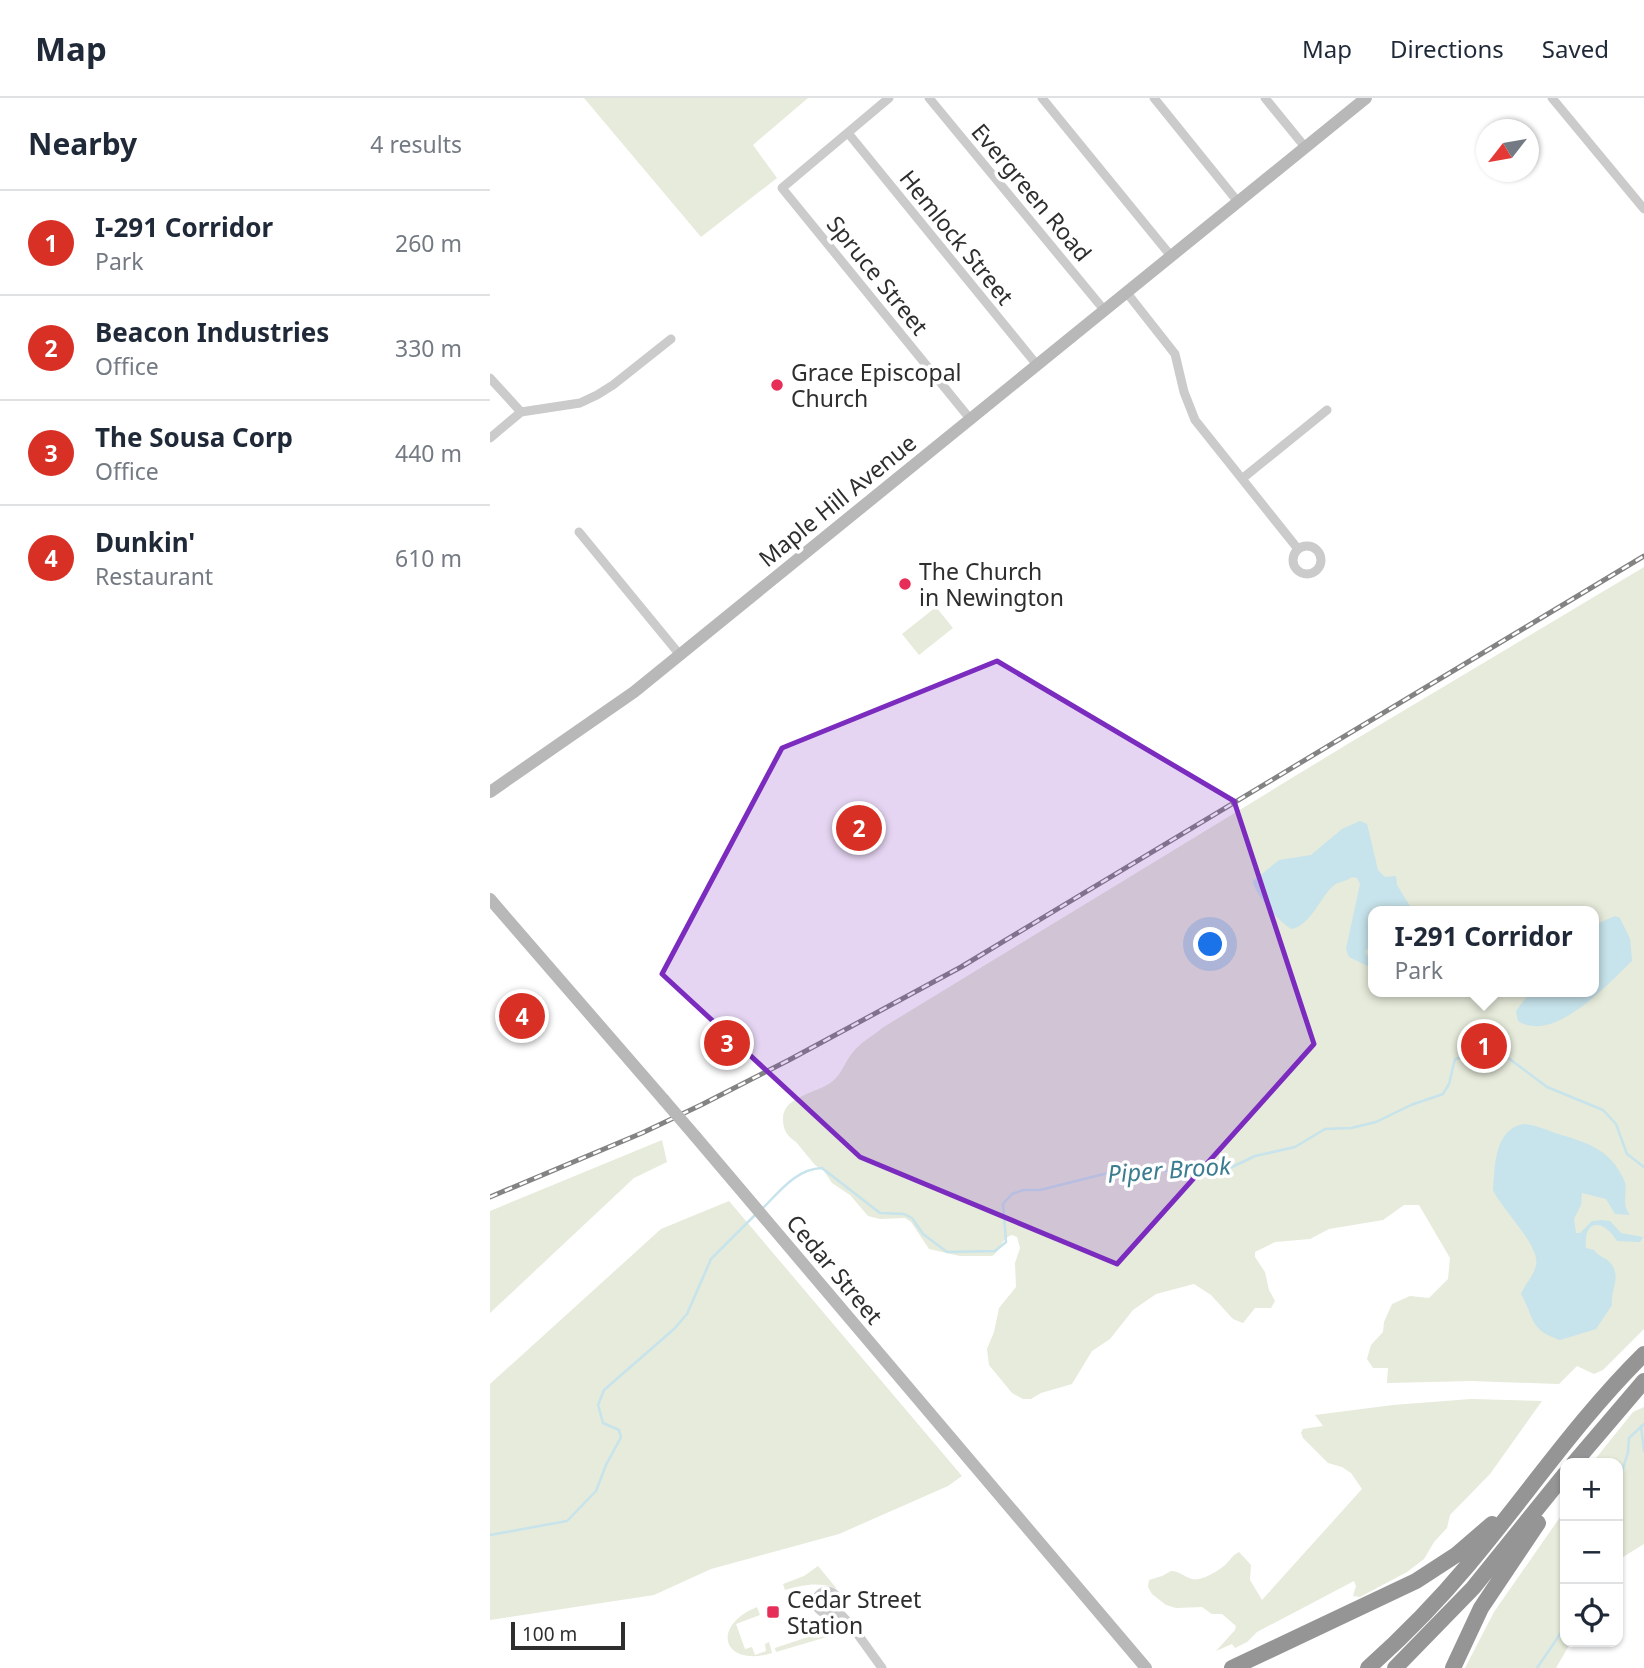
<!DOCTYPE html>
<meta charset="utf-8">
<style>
:root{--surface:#fff;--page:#f6f6f7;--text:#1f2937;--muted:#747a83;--line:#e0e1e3;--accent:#d93025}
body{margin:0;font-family:"Noto Sans",sans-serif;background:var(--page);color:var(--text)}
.controls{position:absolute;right:21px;bottom:21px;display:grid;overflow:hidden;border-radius:14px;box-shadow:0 2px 5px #0004}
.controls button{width:63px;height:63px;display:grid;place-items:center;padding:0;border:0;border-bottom:2px solid var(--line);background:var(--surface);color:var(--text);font:35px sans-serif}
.compass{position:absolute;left:986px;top:21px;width:63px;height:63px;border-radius:50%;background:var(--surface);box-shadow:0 2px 5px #0004;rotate:239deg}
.scale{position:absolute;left:21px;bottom:18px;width:114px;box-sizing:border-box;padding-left:7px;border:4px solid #2e2e2e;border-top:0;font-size:19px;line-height:24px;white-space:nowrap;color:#2e2e2e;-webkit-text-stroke:5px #fff;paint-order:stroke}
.you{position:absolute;left:721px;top:847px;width:24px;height:24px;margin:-18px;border:5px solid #fff;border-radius:50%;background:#1a73e8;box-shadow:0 0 0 10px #1a73e833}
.badge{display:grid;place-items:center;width:46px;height:46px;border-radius:50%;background:var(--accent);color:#fff;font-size:23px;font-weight:700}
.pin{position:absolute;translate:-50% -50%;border:4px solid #fff;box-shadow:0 2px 7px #0006}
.popup{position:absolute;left:878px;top:808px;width:231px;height:91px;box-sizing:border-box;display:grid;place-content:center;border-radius:14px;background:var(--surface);filter:drop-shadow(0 2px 5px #0005);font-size:23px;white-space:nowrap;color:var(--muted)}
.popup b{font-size:26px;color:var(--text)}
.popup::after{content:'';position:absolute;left:50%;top:100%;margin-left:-14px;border:14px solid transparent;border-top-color:var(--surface)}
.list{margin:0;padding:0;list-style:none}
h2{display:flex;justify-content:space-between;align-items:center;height:91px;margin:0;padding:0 28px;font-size:30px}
h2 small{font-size:23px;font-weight:400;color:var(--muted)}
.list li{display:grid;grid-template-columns:46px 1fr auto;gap:21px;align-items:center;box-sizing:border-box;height:105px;padding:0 28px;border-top:2px solid var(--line)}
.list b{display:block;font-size:26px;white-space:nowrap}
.list p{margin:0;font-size:23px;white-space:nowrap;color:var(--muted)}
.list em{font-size:23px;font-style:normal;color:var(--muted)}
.icon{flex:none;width:38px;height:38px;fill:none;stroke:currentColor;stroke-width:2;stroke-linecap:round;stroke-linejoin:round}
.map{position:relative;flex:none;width:1154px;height:1570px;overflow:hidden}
header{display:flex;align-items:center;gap:42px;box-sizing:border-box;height:98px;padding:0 35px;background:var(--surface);border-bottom:2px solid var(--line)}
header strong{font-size:33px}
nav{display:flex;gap:38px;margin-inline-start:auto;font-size:24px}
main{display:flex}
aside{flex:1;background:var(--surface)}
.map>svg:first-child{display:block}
.green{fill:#e6ebdb;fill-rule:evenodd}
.water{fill:#c7e3eb}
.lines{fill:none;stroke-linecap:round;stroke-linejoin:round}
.stream{stroke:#c7e3eb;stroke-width:2.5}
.street{stroke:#cbcbcb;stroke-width:9}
.secondary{stroke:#b8b8b8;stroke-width:12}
.highway{stroke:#959595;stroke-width:16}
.rail-casing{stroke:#838383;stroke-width:5}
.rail{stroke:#fff;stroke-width:2.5;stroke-dasharray:8;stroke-linecap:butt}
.secondary-bridge{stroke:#b8b8b8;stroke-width:12}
.marked{fill:#7b2cbf;fill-opacity:0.2;stroke:#7b2cbf;stroke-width:5;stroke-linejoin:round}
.poi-dot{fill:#e62e58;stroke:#fff;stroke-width:2.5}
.labels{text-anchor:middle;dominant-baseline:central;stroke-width:7;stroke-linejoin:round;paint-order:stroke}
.street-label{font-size:23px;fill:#2e2e2e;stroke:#fff}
.poi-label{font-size:23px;fill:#2e2e2e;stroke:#fff;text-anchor:start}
.water-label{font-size:24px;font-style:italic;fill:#3b7c90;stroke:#fff}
</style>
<header>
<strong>Map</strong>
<nav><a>Map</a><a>Directions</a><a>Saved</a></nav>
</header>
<main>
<aside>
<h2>Nearby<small>4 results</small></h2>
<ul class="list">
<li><span class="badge">1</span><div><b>I-291 Corridor</b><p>Park</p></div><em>260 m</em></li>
<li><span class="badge">2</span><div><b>Beacon Industries</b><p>Office</p></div><em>330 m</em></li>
<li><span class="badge">3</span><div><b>The Sousa Corp</b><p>Office</p></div><em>440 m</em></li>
<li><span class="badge">4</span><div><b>Dunkin'</b><p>Restaurant</p></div><em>610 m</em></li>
</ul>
</aside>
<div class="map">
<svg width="1154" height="1570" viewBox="0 0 1154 1570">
<rect width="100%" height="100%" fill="#fff"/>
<path class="green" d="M94 0H318L263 47 287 80 211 139Z
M1154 469V1231L1113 1272 1104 1276 1087 1268 1069 1286 981 1283 897 1285 898 1270H883L877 1261 881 1247 893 1234 894 1224 902 1206 920 1198 939 1200 958 1181 960 1160 929 1107H914L893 1122 839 1131 820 1141 785 1144 765 1154V1159L775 1174 779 1192 785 1203 781 1210H765L753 1225 743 1221 721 1197 704 1186 666 1196 643 1212 620 1241 602 1253 582 1286 551 1295 541 1301H533L522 1295 499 1267 497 1251 504 1234 509 1210 526 1189 525 1165 530 1150 527 1139 522 1137C510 1141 511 1153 502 1158H470L439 1151 421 1124 415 1120 390 1121 378 1118 360 1097 342 1085 334 1073 325 1067 306 1044C298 1039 293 1032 293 1022 292 996 331 996 345 981 353 973 356 962 363 954 371 944 383 938 392 930L856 647ZM884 813H1104V894H884Z
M446 509 463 530 429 557 412 536Z
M172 1042 177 1064 144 1080 0 1215V1113Z
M239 1103 472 1378 458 1388 349 1436 221 1471 164 1497 0 1522V1286L171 1131Z
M981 1301 1052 1303 1000 1376 960 1417 957 1430 944 1444 934 1461 917 1474 870 1499 863 1498 866 1488 864 1483 767 1534 757 1544 745 1550 742 1546 726 1553 745 1532 746 1528 732 1516H722L712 1509 686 1510 676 1507 662 1496 658 1489 659 1482 672 1478 681 1473C690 1473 694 1479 702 1481 710 1484 731 1472 737 1465 742 1460 743 1457 749 1454L761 1467 760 1482 772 1502 872 1391 861 1375 852 1369 838 1365 813 1340 811 1335 813 1331 833 1328 825 1317 903 1307Z
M1154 1309V1446L1133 1459H1128V1365H1102L1143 1314Z
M1075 1412V1544H1081L1066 1570H975L1004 1514Z
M328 1468 347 1491C331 1483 311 1487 295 1492L293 1486 314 1478Z
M267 1509 270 1517 246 1526 255 1551 262 1549 265 1557 276 1553 275 1546 279 1544 282 1555C234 1570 219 1529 267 1509Z
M341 1518 346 1520 357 1533 286 1554 285 1550 330 1535 325 1530Z"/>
<path class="water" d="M870 723 877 726 888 772 895 779 906 778 907 787 923 813H884L883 843 875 854 883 866 882 870 859 859 856 851 870 786 867 780 862 779C856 784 848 783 842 789 829 802 820 827 802 831 791 827 763 794 763 783L789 762 821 757 852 731Z
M1125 818 1130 820 1140 841 1142 863C1118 886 1064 946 1028 923L1026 913 1040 894H1104V827Z
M1034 1026C1045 1027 1055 1031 1065 1035 1095 1044 1120 1050 1134 1082 1139 1094 1130 1105 1140 1117L1125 1116 1116 1101 1092 1095 1091 1107 1084 1121 1086 1135H1090L1102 1123 1111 1122 1120 1123 1131 1135 1153 1139 1150 1144 1127 1143C1114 1121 1093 1120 1096 1150L1104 1152C1108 1159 1117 1159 1122 1167 1131 1181 1120 1193 1122 1207L1106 1231 1070 1242C1038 1231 1045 1220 1031 1196 1035 1186 1044 1178 1046 1167 1051 1149 1011 1110 1003 1092 1005 1068 1004 1031 1034 1026Z"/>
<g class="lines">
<path class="stream" d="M273 1110C290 1093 306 1071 332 1070L390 1115 414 1116 422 1120 433 1136 457 1154 505 1153 516 1144 513 1106 522 1096 533 1092H550L638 1070 694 1074 720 1073 740 1070 765 1058 805 1049 835 1031 861 1030 886 1024 921 1007 953 996 959 986 965 961 1000 952 1009 953 1057 989 1113 1012 1126 1026 1137 1056 1154 1069
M1151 1328 1154 1353
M1128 1387 1138 1354 1139 1340 1154 1326
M0 1437 77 1423 106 1393 116 1367 131 1339 129 1332 113 1325 108 1307 114 1292 184 1231 197 1216 221 1161 265 1117
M1047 1570 1075 1529"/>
<path class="street" d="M399 0 292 90 481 322
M439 0 615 213
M552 0 681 158
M664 0 748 104
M775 0 815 49
M1062 0 1154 111
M358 35 547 267
M637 195 685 256 694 294 705 322 808 451
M0 280 31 314
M0 340 31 314 90 305 107 297 123 287 181 241
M753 380 837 312
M89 434 190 557
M803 462a14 14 0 1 1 28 0a14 14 0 1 1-28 0Z
M326 1504a11 11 0 1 1 22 0a11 11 0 1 1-22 0Z
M346 1511 361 1527 392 1570"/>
<path class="secondary" d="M0 694 144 594 876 0
M0 801 174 1002
M205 1038 656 1570"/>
<path class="highway" d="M1084 1365 1154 1283
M742 1570 926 1483 966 1457 1002 1426
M878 1570C914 1538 948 1503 979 1466 1037 1397 1089 1320 1154 1256
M905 1570 983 1490 1075 1376
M963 1570 991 1510 1048 1425"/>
<defs>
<path id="rail" d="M0 1099 152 1035 211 1007 299 962 471 869 1154 458"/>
</defs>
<use href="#rail" class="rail-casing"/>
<use href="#rail" class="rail"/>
<path class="secondary-bridge" d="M174 1002 205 1038"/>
</g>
<path class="marked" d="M507 563 744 703 824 946 627 1166 370 1059 172 876 292 650Z"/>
<g class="poi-dot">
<circle cx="287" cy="287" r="7"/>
<circle cx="415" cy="486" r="7"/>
<rect x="276" y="1507" width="14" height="14" rx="3.5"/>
</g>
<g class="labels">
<g class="street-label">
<text transform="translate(542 94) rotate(50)">Evergreen Road</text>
<text transform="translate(467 139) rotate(51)">Hemlock Street</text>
<text transform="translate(388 177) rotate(51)">Spruce Street</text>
<text transform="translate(347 402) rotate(-39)">Maple Hill Avenue</text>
<text transform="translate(345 1171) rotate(50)">Cedar Street</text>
</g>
<g class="poi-label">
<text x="301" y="274">Grace Episcopal<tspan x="301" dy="26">Church</tspan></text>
<text x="429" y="473">The Church<tspan x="429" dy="26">in Newington</tspan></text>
<text x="297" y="1501">Cedar Street<tspan x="297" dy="26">Station</tspan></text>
</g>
<g class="water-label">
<text transform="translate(679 1071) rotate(-4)">Piper Brook</text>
</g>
</g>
</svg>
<div class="controls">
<button>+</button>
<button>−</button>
<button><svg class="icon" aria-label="locate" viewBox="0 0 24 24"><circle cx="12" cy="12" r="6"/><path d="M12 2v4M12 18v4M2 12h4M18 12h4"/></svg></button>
</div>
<svg class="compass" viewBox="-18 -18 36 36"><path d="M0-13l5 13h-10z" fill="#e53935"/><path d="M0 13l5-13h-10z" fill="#747a83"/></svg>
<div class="scale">100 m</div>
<div class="you"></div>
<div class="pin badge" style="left:994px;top:948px">1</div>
<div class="popup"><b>I-291 Corridor</b>Park</div>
<div class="pin badge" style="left:369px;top:730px">2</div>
<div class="pin badge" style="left:237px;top:945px">3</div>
<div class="pin badge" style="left:32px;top:918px">4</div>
</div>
</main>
